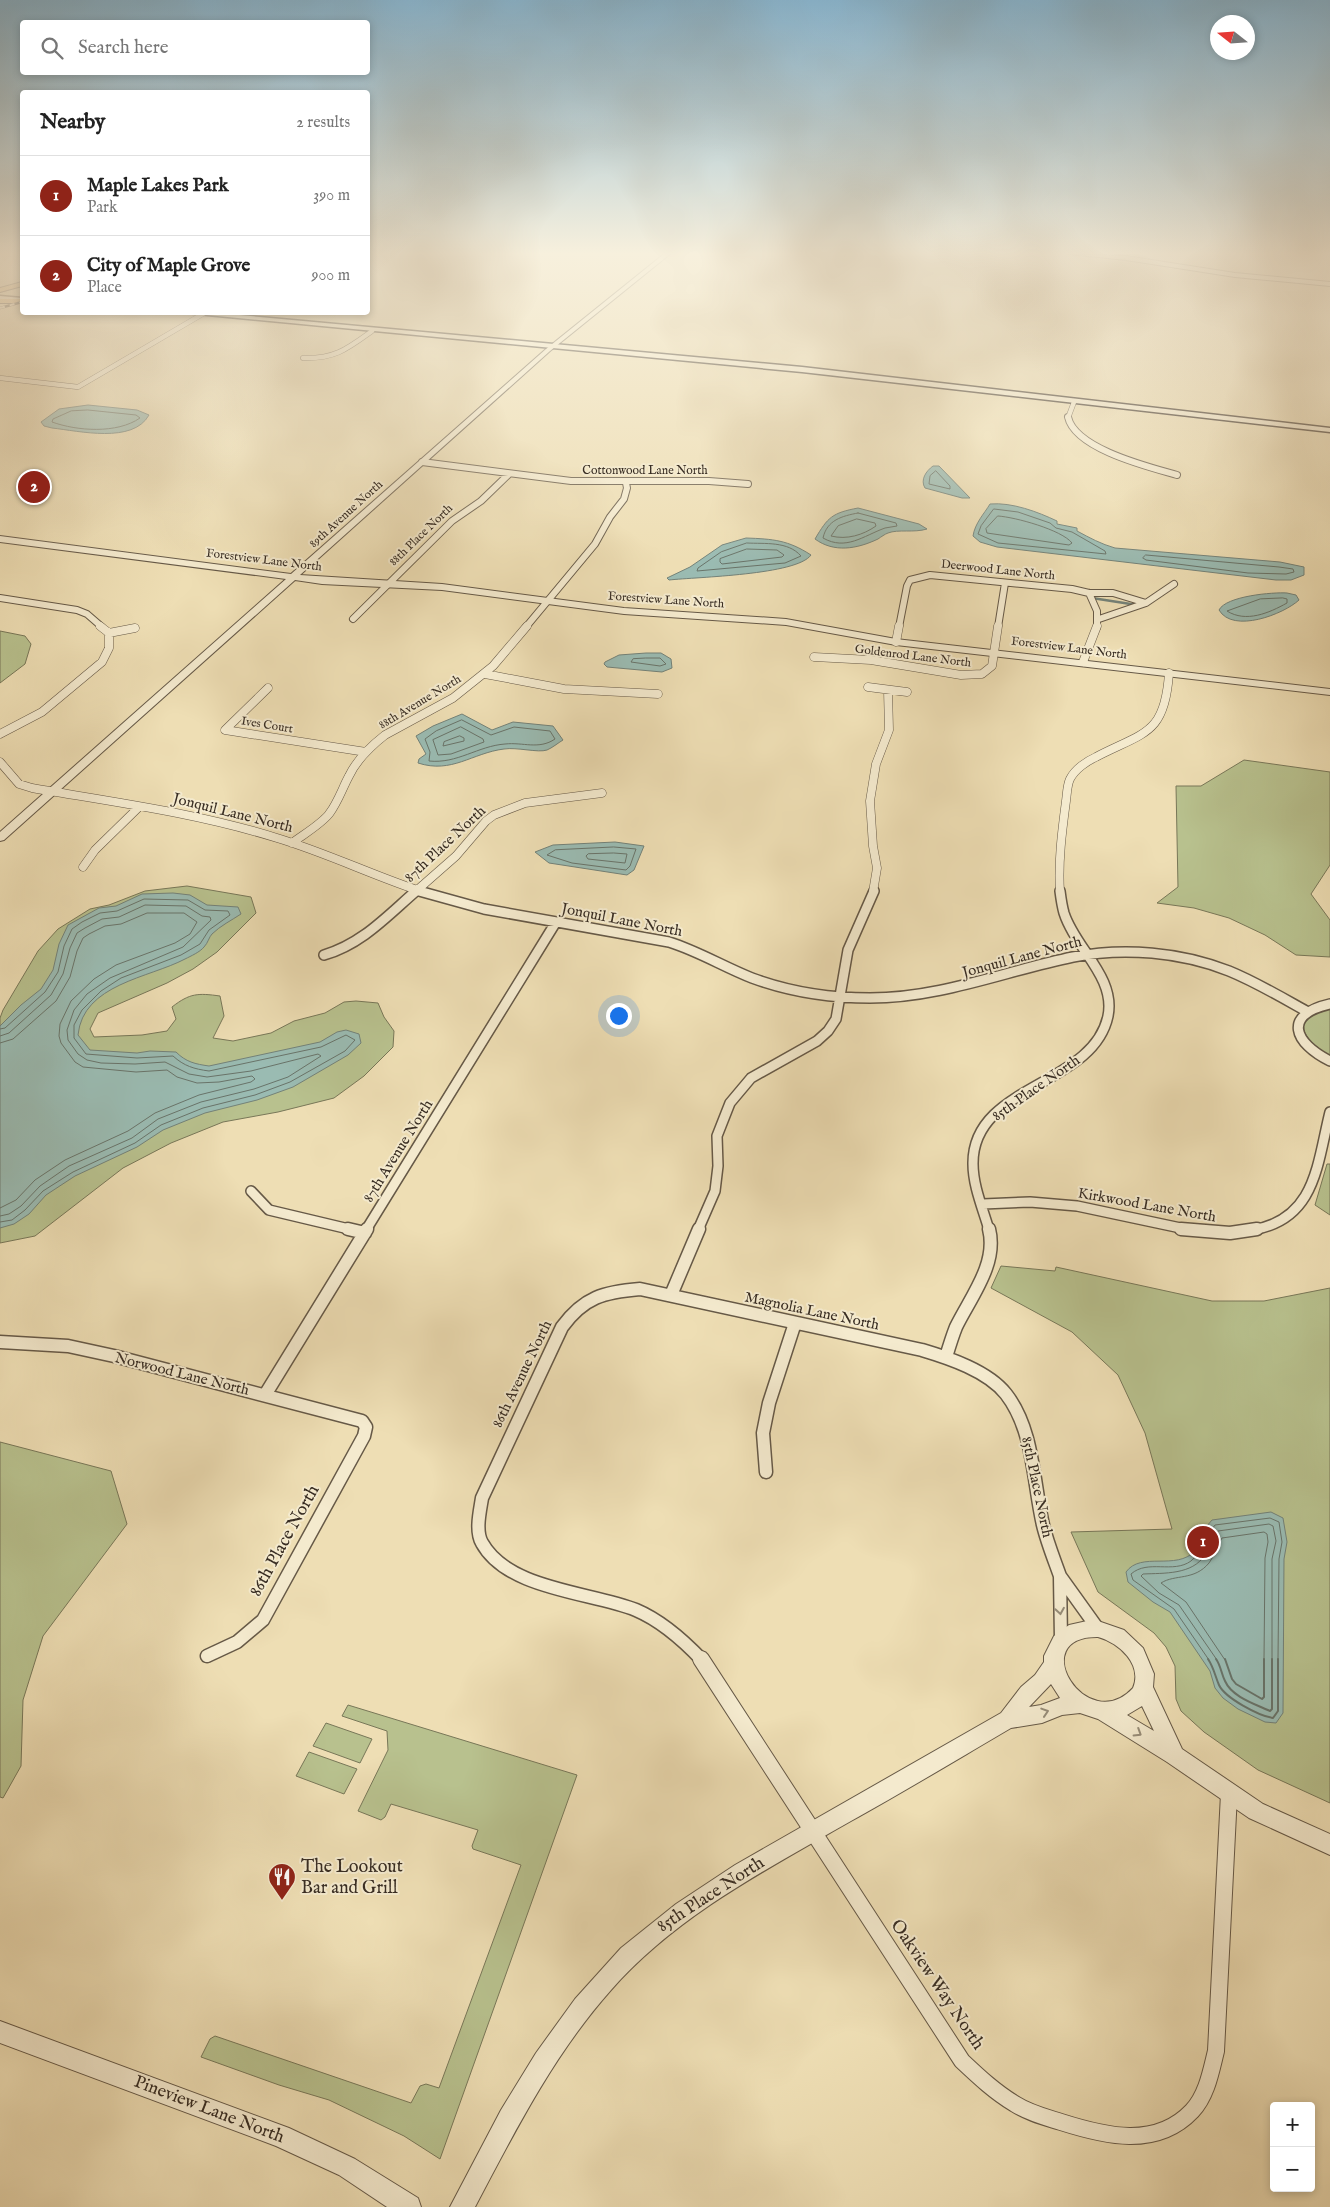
<!DOCTYPE html>
<meta charset="utf-8">
<style>
:root{--surface:#fff;--page:#f6f6f6;--text:#222;--muted:#767676;--line:#e0e0e0;--accent:#8f2418}
body{margin:0;font-family:"IM FELL English",serif;background:var(--page);color:var(--text)}
.controls{position:absolute;right:15px;bottom:15px;display:grid;overflow:hidden;border-radius:5px;box-shadow:0 2px 8px #0003}
.controls button{width:45px;height:45px;display:grid;place-items:center;padding:0;border:0;border-bottom:1px solid var(--line);background:var(--surface);color:var(--text);font:25px sans-serif}
.compass{position:absolute;left:1210px;top:15px;width:45px;height:45px;border-radius:50%;background:var(--surface);box-shadow:0 2px 8px #0003;rotate:287deg}
.you{position:absolute;left:618px;top:1015px;width:18px;height:18px;margin:-12px;border:4px solid #fff;border-radius:50%;background:#1a73e8;box-shadow:0 0 0 8px #1a73e833}
.badge{display:grid;place-items:center;width:32px;height:32px;border-radius:50%;background:var(--accent);color:#fff;font-size:16px;font-weight:700}
.pin{position:absolute;translate:-50% -50%;border:2px solid #fff;box-shadow:0 1px 5px #0006}
.list{margin:0;padding:0;list-style:none}
h2{display:flex;justify-content:space-between;align-items:center;height:65px;margin:0;padding:0 20px;font-size:21px}
h2 small{font-size:16px;font-weight:400;color:var(--muted)}
.list li{display:grid;grid-template-columns:32px 1fr auto;gap:15px;align-items:center;box-sizing:border-box;height:80px;padding:0 20px;border-top:1px solid var(--line)}
.list b{display:block;font-size:19px;white-space:nowrap}
.list p{margin:0;font-size:16px;white-space:nowrap;color:var(--muted)}
.list em{font-size:16px;font-style:normal;color:var(--muted)}
.icon{flex:none;width:28px;height:28px;fill:none;stroke:currentColor;stroke-width:2;stroke-linecap:round;stroke-linejoin:round}
.map{position:relative;flex:none;width:1330px;height:2207px;overflow:hidden}
.search{position:absolute;background:var(--surface);box-shadow:0 2px 8px #0003;left:20px;top:20px;width:350px;height:55px;display:flex;align-items:center;gap:12px;box-sizing:border-box;padding:0 18px;border-radius:5px;color:var(--muted);font-size:19px}
.panel{position:absolute;background:var(--surface);box-shadow:0 2px 8px #0003;left:20px;top:90px;width:350px;height:225px;border-radius:5px}
.map>svg:first-child{display:block}
.green{fill:#b8c18e;stroke:#787758}
.water{fill:#9abbb2;stroke:#738279}
.lines{fill:none;stroke-linecap:round;stroke-linejoin:round}
.shore-far1{stroke:#69746a;stroke-width:1}
.shore{stroke:#69746a;stroke-width:2}
.stream{stroke:#738279;stroke-width:2.5}
.minor-far5-casing{stroke:#665947;stroke-width:5.5}
.minor-far4-casing{stroke:#665947;stroke-width:8}
.minor-far3-casing{stroke:#665947;stroke-width:9}
.minor-far2-casing{stroke:#665947;stroke-width:12}
.minor-far1-casing{stroke:#665947;stroke-width:15}
.minor-casing{stroke:#665947;stroke-width:18}
.tertiary-casing{stroke:#665947;stroke-width:2}
.secondary-casing{stroke:#382d23;stroke-width:3}
.trunk-casing{stroke:#382d23;stroke-width:2}
.minor-far5{stroke:#f4eace;stroke-width:4.5}
.minor-far4{stroke:#f4eace;stroke-width:6}
.minor-far3{stroke:#f4eace;stroke-width:8}
.minor-far2{stroke:#f4eace;stroke-width:9}
.minor-far1{stroke:#f4eace;stroke-width:12}
.minor{stroke:#f4eace;stroke-width:16}
.tertiary{fill:#f4eace;fill-rule:evenodd}
.secondary{fill:#f4eace;fill-rule:evenodd}
.trunk{fill:#e7bf7a;fill-rule:evenodd}
.rail-casing{stroke:#382d23;stroke-width:2.5}
.rail{stroke:#f4eace;stroke-width:2;stroke-dasharray:5;stroke-linecap:butt}
.oneway{stroke:#968c78}
.labels{text-anchor:middle;dominant-baseline:central;stroke-width:4;stroke-linejoin:round;paint-order:stroke}
.far-street-label{font-size:12px;fill:#382d23;stroke:#f4eace}
.street-label{font-size:15px;fill:#382d23;stroke:#f4eace}
.near-street-label{font-size:18px;fill:#382d23;stroke:#f4eace}
.near-poi-label{font-size:18px;fill:#382d23;stroke:#f4eace;text-anchor:start}
</style>
<div class="map">
<svg width="1330" height="2207" viewBox="0 0 1330 2207">
<rect width="100%" height="100%" fill="#eedeb4"/>
<filter id="stains"><feTurbulence type="fractalNoise" baseFrequency=".004" numOctaves="4"/><feColorMatrix values="0 0 0 0 .2 0 0 0 0 .09 0 0 0 0 .02 0 0 0 .5 -.17"/></filter>
<radialGradient id="worn" r=".72"><stop offset=".6" stop-color="#630" stop-opacity="0"/><stop offset="1" stop-color="#630" stop-opacity=".3"/></radialGradient>
<path class="green" d="M0 631 25 636 31 644 25 664 0 683Z
M1244 760 1330 772V865L1311 894 1330 920V957L1296 955 1265 935 1229 918 1194 908 1157 903 1178 887 1176 786H1201Z
M187 886 251 897 256 913 217 952 193 969 167 983 98 1013 90 1029 94 1037 142 1035 167 1031 176 1019 172 1007C190 993 198 993 220 996L224 1016 213 1038 233 1041 271 1033 294 1021 325 1013 344 1002 356 1001 378 1003 384 1017 394 1031 393 1047 364 1076 334 1098 278 1112 223 1122 171 1143 123 1168 35 1236 0 1243V1018L3 1010 38 951 58 929 90 909 109 905 145 891Z
M1330 1008V1056C1318 1048 1290 1030 1312 1015 1316 1012 1324 1010 1330 1008Z
M1327 1164H1330V1215L1315 1205Z
M1001 1266 1055 1271 1056 1267 1212 1301H1264L1330 1288V1803L1258 1770 1204 1732 1181 1711 1176 1699 1175 1666 1166 1647 1154 1633 1098 1592 1071 1532 1172 1529 1145 1433 1118 1375 1072 1332 991 1288Z
M0 1442 111 1471 127 1524 43 1636 23 1700 21 1766 3 1798 0 1797Z
M348 1705 577 1775 440 2159 404 2136 329 2100 279 2085 201 2057 210 2039 215 2036 411 2103 420 2086 426 2084 439 2088 521 1865 473 1849 472 1846 478 1830 391 1804 385 1817 381 1820 358 1811 388 1750 387 1731 342 1716Z
M326 1723 372 1739 360 1763 313 1746Z
M309 1752 357 1769 344 1794 296 1776Z"/>
<path class="water" d="M88 405 137 410 149 415C133 444 79 431 52 428L44 426 41 422 59 409Z
M933 466H939L970 498H962L925 488C920 480 926 471 933 466Z
M990 504C1012 502 1038 512 1057 521V524L1077 528V531C1090 538 1101 544 1115 548L1280 562 1304 567V575L1291 580H1276L997 547 980 542 973 536C975 523 984 514 990 504Z
M858 508 919 524 927 529C914 533 898 529 888 533 885 534 881 537 878 539 857 549 834 553 815 539 828 517 832 513 858 508Z
M746 538C773 539 788 540 811 555 797 575 697 577 669 580L667 578 690 567 722 545Z
M1287 593 1296 595 1299 600C1284 614 1233 634 1219 610 1226 596 1273 592 1287 593Z
M646 653H661L671 659 672 668 662 672 607 667 604 664 605 662 619 655Z
M462 714 492 730 513 722 553 726 563 740C558 743 552 748 547 750 538 753 517 747 504 749 472 753 452 774 418 763L419 759 426 754 416 736 433 726Z
M615 842 644 846 634 870 627 875 549 863 535 852 553 845Z
M173 893 190 895 207 905 238 907 241 914C232 920 220 926 212 934 209 937 208 943 204 947 200 952 191 956 185 959 149 978 83 984 78 1035L90 1050 137 1053 150 1051 176 1052C186 1062 195 1064 209 1066L320 1042 337 1032 346 1030 359 1034 361 1043 348 1055 293 1087 257 1100 205 1113 163 1130 137 1147 75 1176 46 1195 29 1214 14 1224 0 1228V1026L21 1005 41 989 53 970 59 944 68 925 99 908 116 906 142 894Z
M1271 1512 1283 1518 1287 1542 1284 1559 1283 1713 1276 1723 1265 1722 1238 1709 1223 1698 1215 1688 1210 1671 1170 1612 1153 1602 1128 1582 1126 1572C1141 1551 1176 1571 1195 1551 1199 1547 1200 1538 1202 1533 1204 1528 1209 1524 1212 1520Z"/>
<g class="lines">
<path class="shore-far1" d="M88 410 136 415 140 418C117 434 77 431 52 422L53 419 71 411Z
M936 471 950 486V489L929 484 930 476Z
M994 509 1018 512 1050 523 1056 528 1072 532 1105 551 1106 554 998 543 978 534 981 526Z
M858 513 896 523 897 526C893 527 889 527 885 528 863 536 846 551 823 538 827 520 842 516 858 513Z
M998 516C1015 517 1062 530 1072 543L1069 545 987 533 986 529Z
M857 519 875 523 876 526C863 535 847 540 831 536L838 526Z
M747 543C765 544 788 541 801 556L785 563 697 571 698 568 721 552Z
M747 549 777 550 784 555 782 557 722 564 720 562V559Z
M1146 555 1279 567 1293 569 1294 572 1286 574 1248 573 1146 560 1143 558Z
M1283 598 1287 599V603C1269 613 1246 623 1227 611L1260 599Z
M646 658H660L666 664 660 666 631 662 633 659Z
M462 720 491 735 514 727 550 731 555 739C539 750 523 742 505 744 478 746 457 764 429 761L430 752 425 739 436 731Z
M461 727 483 739 484 742 451 754 438 755 433 740Z
M460 736 464 738V741L443 746 444 742Z
M614 847 636 849 630 866 626 870 572 863 547 855 555 850Z
M614 853 627 854 625 863 588 859 586 856 588 854Z
M0 1029 5 1028 45 992 58 972 64 946 72 929 82 922 100 913 117 911 144 899 188 900 205 910 228 911 230 915 209 930 200 944 181 955 121 978 101 991 82 1010 74 1025V1038L86 1054 137 1058 173 1056C184 1066 194 1069 209 1071L321 1047 346 1035 355 1040 345 1051 290 1082 255 1095 203 1108 161 1125 135 1143 73 1172 43 1191 25 1210 12 1220 0 1222
M0 1036 9 1033 51 995 63 974 70 948 77 933 85 928 102 919 119 917 145 905 186 906 202 916 210 917 211 920 183 947 110 978 87 994 74 1010 67 1030 68 1040 78 1054 87 1060 101 1063 135 1064 165 1062 189 1074 207 1077 251 1071 318 1054 321 1056 288 1077 254 1089 201 1102 158 1119 132 1138 69 1166 40 1186 21 1206 9 1214 0 1216
M0 1043 13 1039 56 1001 70 977 77 951 83 938 89 934 105 926 121 924 147 913H184L197 922 190 934 175 943 116 965 94 979 71 1001 60 1024 59 1036 61 1043 75 1062 83 1067 136 1072 167 1070 177 1077 197 1083 219 1082 252 1076 255 1079 251 1082 199 1095 155 1113 128 1131 65 1160 35 1180 16 1200 0 1208
M1209 1660 1174 1609 1133 1580 1131 1574C1148 1559 1173 1574 1191 1561 1202 1552 1206 1536 1215 1525L1270 1518 1279 1522 1282 1542 1279 1559 1278 1660
M1217 1660 1179 1605 1159 1593 1141 1576 1143 1574C1164 1573 1192 1575 1205 1555 1210 1547 1212 1538 1218 1531L1269 1524 1273 1526 1276 1541 1272 1559V1660
M1225 1660 1186 1602 1161 1583C1175 1574 1194 1581 1209 1563 1215 1556 1216 1546 1222 1538L1264 1532 1267 1534 1268 1542 1265 1558 1264 1660"/>
<path class="shore" d="M1208 1659C1214 1668 1215 1676 1219 1685 1225 1698 1259 1716 1273 1718L1278 1711V1659
M1216 1659C1221 1666 1221 1673 1225 1681 1232 1697 1255 1704 1270 1711L1272 1709V1659
M1225 1659 1232 1679 1236 1684 1262 1699 1264 1697V1659"/>
<path class="stream" d="M1092 598 1137 605"/>
<defs>
<path id="minor-far5" d="M303 358C335 359 347 349 372 331
M0 378 78 387 206 312
M1068 418 1074 402"/>
<path id="minor-far4" d="M1068 417C1075 449 1149 467 1177 475
M422 462 571 481H709L748 484
M1089 593 1097 611V627
M0 598 77 610 87 614 102 627
M353 619 452 521 481 501 509 474
M1099 619 1146 603 1174 584
M526 627 595 544 610 517 624 499 627 488 626 483
M899 627 907 586 910 580 930 575 1072 589 1089 593H1113L1146 603
M998 627 1005 583"/>
<path id="minor-far3" d="M100 626 109 633
M896 642 899 626
M814 657 871 660 961 675 982 674 992 666 998 626
M1083 662 1097 626
M485 674 564 689 658 694
M868 687 907 692
M268 688 225 730 366 752
M0 734 42 712 102 662 109 648V633L135 628
M0 762 19 784 32 788C114 802 197 813 277 838 327 853 374 876 423 892
M292 843C304 834 320 825 329 814 338 802 342 789 349 776 357 759 371 746 385 735L453 698 493 666 527 626
M83 867 95 850 139 807
M415 892 456 856 486 821 494 815 525 803 602 793
M873 892 877 868 873 846 870 801 876 764 889 730 888 690
M1060 892C1058 862 1062 831 1066 801 1067 794 1067 785 1070 779 1075 769 1087 761 1096 757 1144 732 1165 735 1169 673"/>
<path id="minor-far2" d="M419 891 484 909 669 942C698 951 724 967 752 978 790 992 830 998 870 998 941 998 1005 971 1073 957 1124 947 1181 952 1229 971 1256 982 1281 997 1306 1011
M324 955C362 944 387 916 416 891
M1330 1004C1282 1015 1294 1043 1330 1061
M251 1191 269 1210 353 1230
M983 1204 1030 1202 1077 1206 1190 1230
M366 1230 556 922
M698 1230 715 1191 718 1166 717 1136 730 1103 751 1078 817 1041 828 1031 836 1019 848 950 874 891
M989 1230C983 1209 973 1186 973 1164 972 1084 1093 1087 1108 1016 1116 977 1075 948 1064 913 1062 906 1061 899 1060 891
M1252 1230C1316 1220 1317 1164 1330 1112"/>
<path id="minor-far1" d="M348 1229 365 1233
M1181 1229 1230 1233 1257 1229
M671 1295 699 1229
M0 1342 68 1346 114 1356 362 1421 366 1427 364 1436 263 1620 237 1642 207 1656
M946 1357C949 1347 952 1337 956 1327 970 1298 998 1264 989 1229
M265 1395 367 1229
M766 1472 763 1433 769 1403 795 1323
M1061 1640 1060 1576 1098 1629
M702 1660C683 1640 662 1621 636 1610 591 1592 508 1590 482 1543 475 1531 480 1511 482 1498L562 1327C584 1297 604 1292 640 1289L922 1350C949 1358 988 1371 1006 1394 1034 1430 1033 1482 1043 1525 1047 1542 1054 1559 1060 1576"/>
<path id="minor" d="M701 1659 962 2061C979 2077 995 2092 1015 2104 1029 2113 1045 2117 1061 2122 1105 2136 1156 2149 1192 2111 1207 2095 1211 2071 1216 2051L1229 1794"/>
<path id="tertiary" d="M664 254H670L550 351 300 575 442 584 624 608 786 619 896 639 1330 689V695L896 645 786 625 624 614 442 590 322 584 295 580 4 840 0 841V832L286 579 0 542V536L291 574 546 349Z
M1069 254 1126 256 1235 273 1330 282V286L1235 277 1126 260Z
M1087 1621H1098L1124 1630 1143 1648 1154 1674 1153 1687 1182 1749 1263 1804 1330 1834V1855L1249 1818 1167 1762 1098 1719 1080 1713 1062 1715 1042 1723 1011 1728C958 1759 905 1791 851 1821 767 1869 676 1916 611 1990 554 2054 515 2131 475 2207H450L501 2110 536 2053 575 1999 621 1948 676 1904 735 1865 1001 1713 1021 1687 1035 1675 1044 1662V1656L1054 1636 1069 1625ZM1098 1637C1119 1643 1143 1664 1133 1688 1087 1738 1024 1636 1098 1637ZM1051 1684 1060 1698 1041 1705 1029 1707ZM1142 1706 1154 1731 1127 1715Z
M0 2021 289 2128 355 2159 418 2198 421 2207H387L339 2175 276 2146 0 2043Z"/>
<path id="secondary" d="M0 296 22 298V302L0 300Z
M176 312H206L802 367 1330 428V432L802 372Z"/>
<path id="trunk" d="M22 282V286L0 292V288Z
M0 299H22V303H0Z"/>
</defs>
<use href="#minor-far5" class="minor-far5-casing"/>
<use href="#minor-far4" class="minor-far4-casing"/>
<use href="#minor-far3" class="minor-far3-casing"/>
<use href="#minor-far2" class="minor-far2-casing"/>
<use href="#minor-far1" class="minor-far1-casing"/>
<use href="#minor" class="minor-casing"/>
<use href="#tertiary" class="tertiary-casing"/>
<use href="#secondary" class="secondary-casing"/>
<use href="#trunk" class="trunk-casing"/>
<use href="#minor-far5" class="minor-far5"/>
<use href="#minor-far4" class="minor-far4"/>
<use href="#minor-far3" class="minor-far3"/>
<use href="#minor-far2" class="minor-far2"/>
<use href="#minor-far1" class="minor-far1"/>
<use href="#minor" class="minor"/>
<use href="#tertiary" class="tertiary"/>
<use href="#secondary" class="secondary"/>
<use href="#trunk" class="trunk"/>
<defs>
<path id="rail" d="M0 308 22 302"/>
</defs>
<use href="#rail" class="rail-casing"/>
<use href="#rail" class="rail"/>
</g>
<defs><path id="oneway-chevron" d="M-2-3.5L2.5 0L-2 3.5" fill="none" stroke-width="1.6" stroke-linecap="round" stroke-linejoin="round" transform="scale(1.25)"/></defs>
<g class="oneway">
<use href="#oneway-chevron" transform="translate(1060 1611) rotate(81)"/>
<use href="#oneway-chevron" transform="translate(1045 1712) rotate(-18)"/>
<use href="#oneway-chevron" transform="translate(1138 1733) rotate(32)"/>
</g>
<linearGradient id="sky" x2="0" y2="1"><stop stop-color="#89b7d2"/><stop offset="0.45" stop-color="#f7f0dd"/><stop offset="1" stop-color="#f7f0dd" stop-opacity="0"/></linearGradient>
<rect width="1330" height="563" fill="url(#sky)"/>
<defs>
<symbol id="restaurant-pin" viewBox="-11 -11 22 30"><path d="M0 17L-7.5 6A9.5 9.5 0 1 1 7.5 6Z" fill="#8f2418" stroke="#f4eace"/><path d="M-5-6h1v4h1v-4h1v4h1v-4h1v5L-1.5 .5V6h-2V.5L-5-1ZM5-6V6H3V1.5H1.5Q1.5-4 5-6Z" fill="#fff"/></symbol>
</defs>
<g fill-rule="evenodd">
<use href="#restaurant-pin" x="266" y="1861" width="32" height="43"/>
</g>
<g class="labels">
<g class="far-street-label">
<text x="645" y="470">Cottonwood Lane North</text>
<text transform="translate(346 514) rotate(-42)">89th Avenue North</text>
<text transform="translate(421 535) rotate(-44)">88th Place North</text>
<text transform="translate(264 560) rotate(7)">Forestview Lane North</text>
<text transform="translate(998 570) rotate(6)">Deerwood Lane North</text>
<text transform="translate(666 600) rotate(4)">Forestview Lane North</text>
<text transform="translate(1069 648) rotate(7)">Forestview Lane North</text>
<text transform="translate(913 656) rotate(7)">Goldenrod Lane North</text>
<text transform="translate(420 702) rotate(-31)">88th Avenue North</text>
<text transform="translate(267 725) rotate(9)">Ives Court</text>
</g>
<g class="street-label">
<text transform="translate(233 813) rotate(14)">Jonquil Lane North</text>
<text transform="translate(445 844) rotate(-43)">87th Place North</text>
<text transform="translate(622 920) rotate(11)">Jonquil Lane North</text>
<text transform="translate(1022 957) rotate(-15)">Jonquil Lane North</text>
<text transform="translate(1036 1088) rotate(-35)">85th Place North</text>
<text transform="translate(398 1151) rotate(-58)">87th Avenue North</text>
<text transform="translate(1147 1205) rotate(10)">Kirkwood Lane North</text>
<text transform="translate(812 1311) rotate(12)">Magnolia Lane North</text>
<text transform="translate(182 1374) rotate(14)">Norwood Lane North</text>
<text transform="translate(522 1374) rotate(-64)">86th Avenue North</text>
<text transform="translate(1037 1487) rotate(78)">85th Place North</text>
</g>
<g class="near-street-label">
<text transform="translate(285 1541) rotate(-61)">86th Place North</text>
<text transform="translate(711 1895) rotate(-33)">85th Place North</text>
<text transform="translate(937 1985) rotate(56)">Oakview Way North</text>
<text transform="translate(209 2110) rotate(21)">Pineview Lane North</text>
</g>
<g class="near-poi-label">
<text x="301" y="1867">The Lookout<tspan x="301" dy="21">Bar and Grill</tspan></text>
</g>
</g>
<rect width="100%" height="100%" filter="url(#stains)"/>
<rect width="100%" height="100%" fill="url(#worn)"/>
</svg>
<div class="controls">
<button>+</button>
<button>−</button>
</div>
<svg class="compass" viewBox="-18 -18 36 36"><path d="M0-13l5 13h-10z" fill="#e53935"/><path d="M0 13l5-13h-10z" fill="#767676"/></svg>
<div class="you"></div>
<div class="pin badge" style="left:1203px;top:1542px">1</div>
<div class="pin badge" style="left:34px;top:487px">2</div>
<div class="search"><svg class="icon" aria-label="search" viewBox="0 0 24 24"><circle cx="10" cy="10" r="6"/><path d="M15 15l6 6"/></svg>Search here</div>
<section class="panel">
<h2>Nearby<small>2 results</small></h2>
<ul class="list">
<li><span class="badge">1</span><div><b>Maple Lakes Park</b><p>Park</p></div><em>390 m</em></li>
<li><span class="badge">2</span><div><b>City of Maple Grove</b><p>Place</p></div><em>900 m</em></li>
</ul>
</section>
</div>
